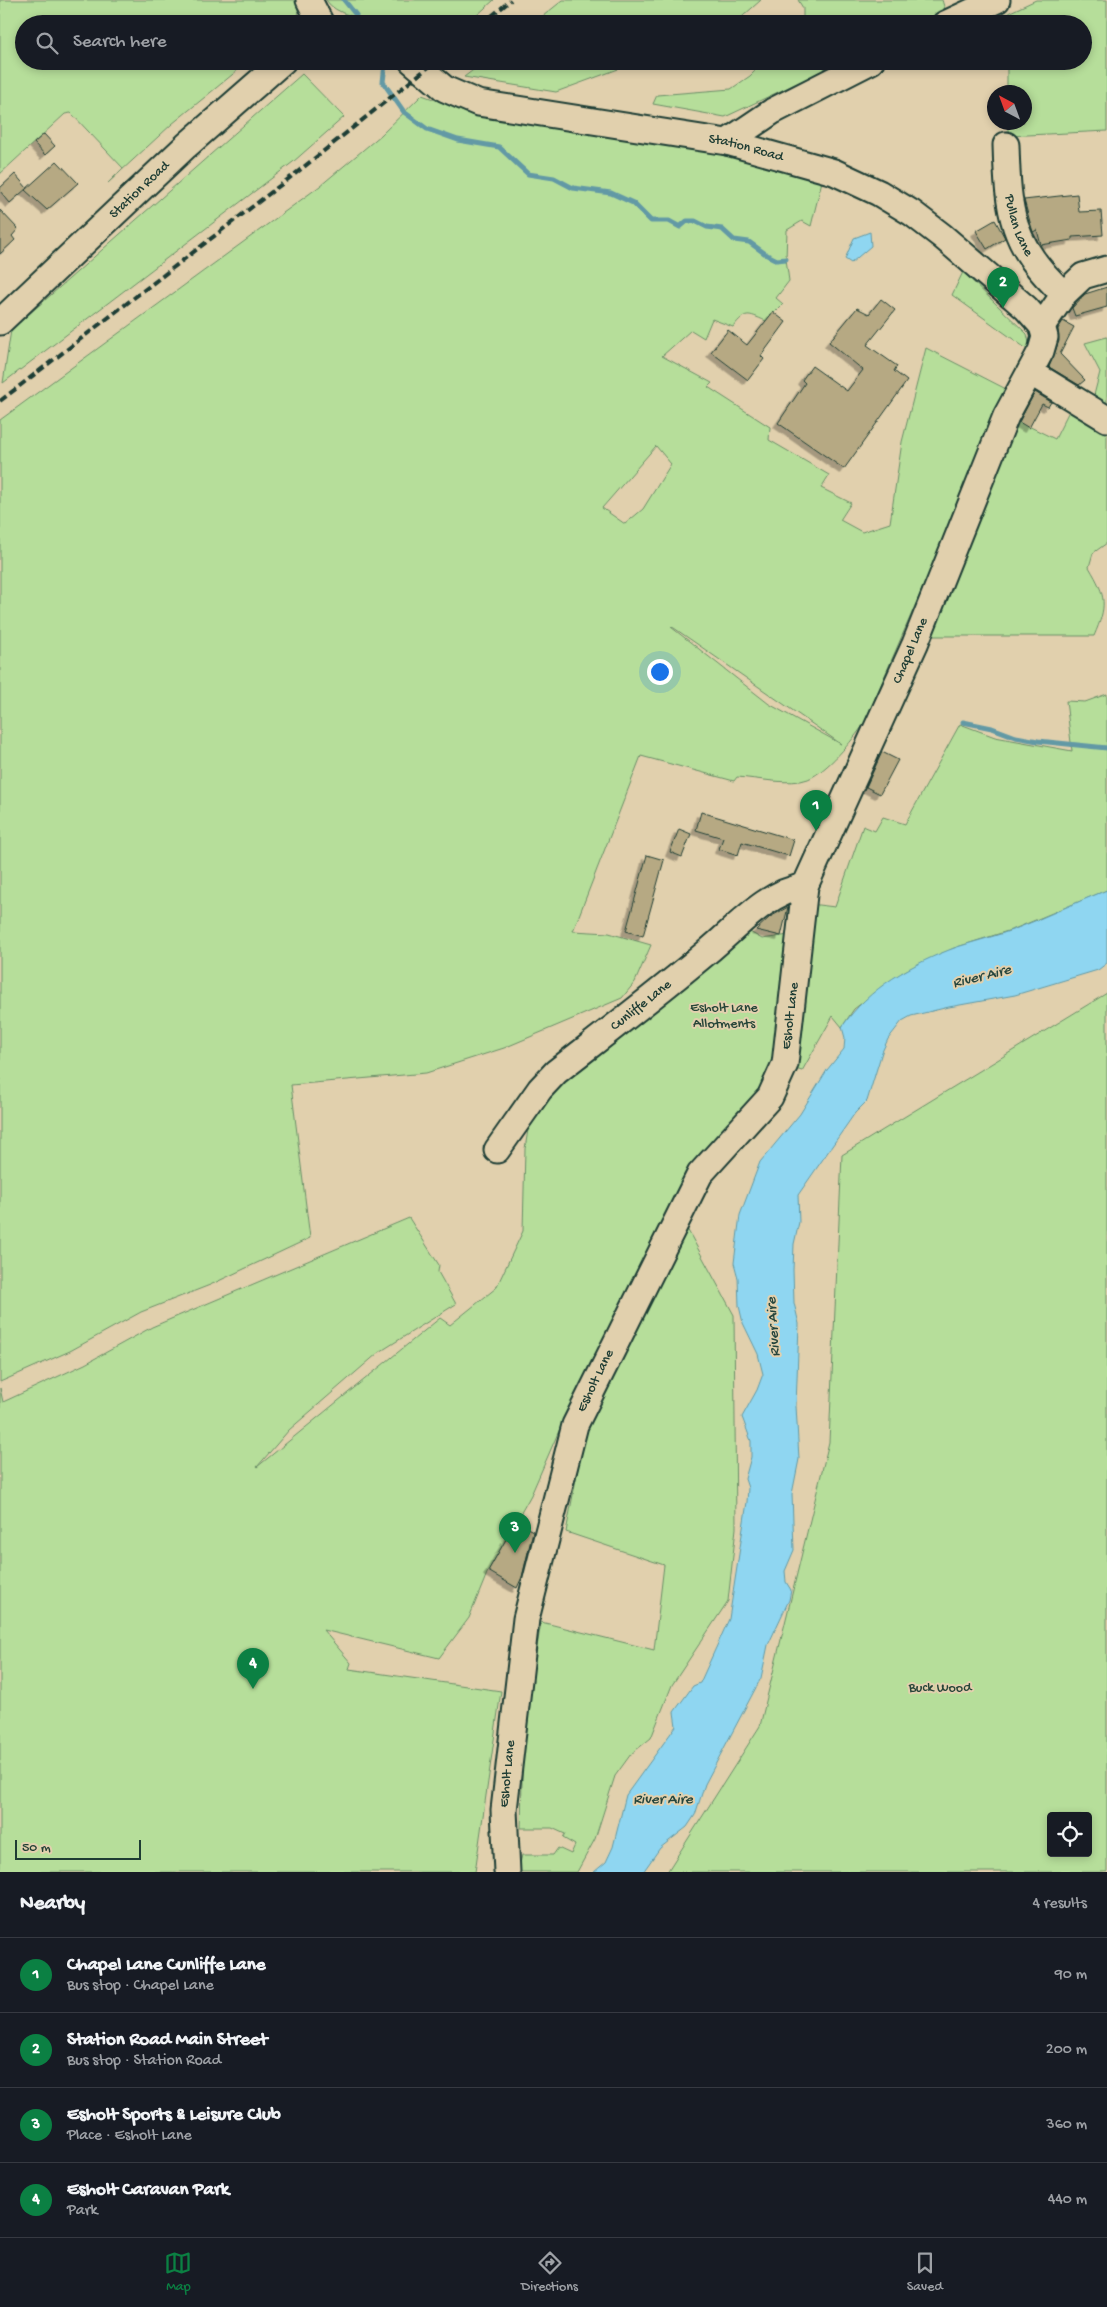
<!DOCTYPE html>
<meta charset="utf-8">
<style>
:root{--surface:#171b24;--page:#242831;--text:#f1f3f6;--muted:#9ea1a6;--line:#363941;--accent:#0b8043}
body{margin:0;font-family:"Gochi Hand",sans-serif;background:var(--page);color:var(--text)}
.controls{position:absolute;right:15px;bottom:15px;display:grid;overflow:hidden;border-radius:5px;box-shadow:0 2px 8px #0003}
.controls button{width:45px;height:45px;display:grid;place-items:center;padding:0;border:0;border-bottom:1px solid var(--line);background:var(--surface);color:var(--text);font:25px sans-serif}
.compass{position:absolute;left:987px;top:85px;width:45px;height:45px;border-radius:50%;background:var(--surface);box-shadow:0 2px 8px #0003;rotate:319deg}
.scale{position:absolute;left:15px;bottom:12px;width:126px;box-sizing:border-box;padding-left:5px;border:2px solid #1f3d34;border-top:0;font-size:14px;line-height:18px;white-space:nowrap;color:#1f3d34;-webkit-text-stroke:4px #e1d0ad;paint-order:stroke}
.you{position:absolute;left:659px;top:671px;width:18px;height:18px;margin:-12px;border:4px solid #fff;border-radius:50%;background:#1a73e8;box-shadow:0 0 0 8px #1a73e833}
.badge{display:grid;place-items:center;width:32px;height:32px;border-radius:50%;background:var(--accent);color:#fff;font-size:16px;font-weight:700}
.pin{position:absolute;translate:-50% -41px;filter:drop-shadow(0 1px 2px #0008)}
.pin::after{content:'';position:absolute;top:26px;width:18px;height:15px;background:inherit;clip-path:polygon(0 0,100% 0,50% 100%)}
.list{margin:0;padding:0;list-style:none}
h2{display:flex;justify-content:space-between;align-items:center;height:65px;margin:0;padding:0 20px;font-size:21px}
h2 small{font-size:16px;font-weight:400;color:var(--muted)}
.list li{display:grid;grid-template-columns:32px 1fr auto;gap:15px;align-items:center;box-sizing:border-box;height:75px;padding:0 20px;border-top:1px solid var(--line)}
.list b{display:block;font-size:19px;white-space:nowrap}
.list p{margin:0;font-size:16px;white-space:nowrap;color:var(--muted)}
.list em{font-size:16px;font-style:normal;color:var(--muted)}
.icon{flex:none;width:28px;height:28px;fill:none;stroke:currentColor;stroke-width:2;stroke-linecap:round;stroke-linejoin:round}
.map{position:relative;flex:none;width:1107px;height:1872px;overflow:hidden}
.search{position:absolute;background:var(--surface);box-shadow:0 2px 8px #0003;left:15px;right:15px;top:15px;height:55px;display:flex;align-items:center;gap:12px;box-sizing:border-box;padding:0 18px;border-radius:28px;color:var(--muted);font-size:19px}
.sheet{height:365px;background:var(--surface)}
nav{display:flex;justify-content:space-around;align-items:center;box-sizing:border-box;height:70px;border-top:1px solid var(--line);background:var(--surface);font-size:14px;color:var(--muted)}
nav a{display:grid;justify-items:center;gap:2px}
nav .on{color:var(--accent)}
.map>svg:first-child{display:block}
.green{fill:#b6de9a;stroke:#6a8e67;fill-rule:evenodd}
.water{fill:#8fd6f1;stroke:#6299a5}
.lines{fill:none;stroke-linecap:round;stroke-linejoin:round}
.stream{stroke:#6299a5;stroke-width:5}
.building{fill:#b6a983;stroke:#1f3d34;filter:url(#shadow)}
.minor-casing{stroke:#1f3d34;stroke-width:29}
.minor{stroke:#e1d0ad;stroke-width:25}
.rail{stroke:#1f3d34;stroke-width:4;stroke-dasharray:8 4;stroke-linecap:butt}
.labels{text-anchor:middle;dominant-baseline:central;stroke-width:4;stroke-linejoin:round;paint-order:stroke}
.street-label{font-size:14px;fill:#1f3d34;stroke:#e1d0ad}
.park-label{font-size:14px;fill:#274539;stroke:#e1d0ad}
.water-label{font-size:15px;font-style:italic;fill:#25453d;stroke:#e1d0ad}
</style>
<div class="map">
<svg width="1107" height="1872" viewBox="0 0 1107 1872">
<defs>
<filter id="shadow"><feDropShadow dx="-4.5" dy="4.5" stdDeviation="0" flood-color="#0004"/></filter>
</defs>
<rect width="100%" height="100%" fill="#e1d0ad"/>
<filter id="ink" filterUnits="userSpaceOnUse"><feTurbulence type="fractalNoise" baseFrequency=".02" numOctaves="2"/><feDisplacementMap in="SourceGraphic" scale="10" xChannelSelector="R" yChannelSelector="G"/><feConvolveMatrix kernelMatrix="1 2 1 2 8 2 1 2 1" color-interpolation-filters="sRGB"/></filter>
<g filter="url(#ink)">
<path class="green" d="M0 0H297L299 21 295 24H24V61H249L172 124 108 183 123 168 71 113 65 114 0 174Z
M326 0H494L467 24C435 24 344 29 326 0Z
M563 0H761L734 24H533Z
M798 0H942L946 13 923 24H803V8Z
M1036 0H1107V131L1008 136V123L1024 122V92H1007V61H1083V24H1006V14Z
M485 61H640L556 92 464 77Z
M765 61H844L725 117 653 104 657 95 731 89 750 76Z
M302 74 344 117 293 162 3 383 11 330Z
M422 95 486 118 708 148 823 177 811 226 802 221 787 230 786 259 789 281 776 298 783 304 766 321C747 313 746 311 733 327L712 319 704 338 691 330 662 356 712 383 708 387 770 427 769 440 829 475 821 488 851 503 840 520 862 532 890 523 902 442 926 348 1008 390 864 724C852 741 827 771 808 779 791 786 756 778 737 777L734 781 641 756 573 931 609 933 651 945 635 982 622 998 504 1048 426 1073 291 1085 310 1238 210 1285 141 1312 70 1351 0 1382V420L320 186 381 135ZM656 446 671 464 643 509 625 524 602 508ZM671 627 674 628 841 744 769 704Z
M963 272 1027 334 1031 352 952 295Z
M1107 337V405L1093 399 1100 372 1085 343Z
M1071 407 1107 427V543L1093 553 1089 567C1107 597 1107 606 1094 636H933V620L1016 420 1055 439Z
M1107 694V890L1014 929 954 948 903 972 854 1009 842 1027 833 1016 802 1071 792 1068 803 1024 810 904 835 907 863 826 875 831 883 817 905 824 960 724 995 737 1072 751 1066 701 1085 702Z
M743 928 762 939 789 935 775 1053 759 1097 644 1264 606 1333 577 1400 571 1403 531 1495 488 1571 469 1618 439 1658 323 1630 351 1663 349 1669 501 1691 475 1872H0V1388L3 1402 85 1364 152 1327 409 1218 439 1265 438 1272 456 1304 378 1353 289 1430 257 1467 440 1318 450 1325 496 1288 523 1231 525 1149 529 1123 550 1091Z
M1107 993V1872H667L760 1726 829 1442 842 1155ZM1051 1816H1088V1853H1051Z
M685 1225 734 1315 736 1528 728 1601 672 1685 651 1738 631 1754 615 1776 595 1839 577 1872H518L522 1855H553L558 1848 571 1854 575 1845 563 1838 565 1834 552 1828H521L523 1734 541 1622 654 1650 664 1565 566 1532 583 1442 602 1393Z"/>
<path class="water" d="M870 232 871 246 851 263 845 259 854 238Z
M1107 890V963L1098 970 1015 995 949 1007 911 1016 902 1021 888 1039 882 1052 867 1101 855 1113 798 1195 799 1222 794 1244 793 1270 794 1303 799 1324 796 1406 799 1459 792 1494 794 1550 785 1571 786 1582 791 1590 789 1600 768 1645 761 1678 705 1784 695 1815 687 1827 660 1848 643 1872H594L606 1862 613 1847 626 1795 676 1726 674 1712 693 1686 700 1683 729 1619 747 1502 748 1488 745 1479 751 1457V1441L742 1417 757 1390 763 1374 758 1354 743 1323 739 1306 738 1278 734 1263 740 1215 760 1162 800 1114 827 1070 844 1049 845 1038 842 1027C868 988 913 963 957 947 976 941 996 936 1015 929 1046 917 1076 902 1107 890Z"/>
<g class="lines">
<path class="stream" d="M344 0 356 15
M385 64 383 82 404 112 427 129 458 140 499 147 528 174 554 178 573 188 611 193 633 203 651 221H669L680 227 687 221H695L707 227 722 229 734 240 749 242 767 255 777 260 786 259
M963 722 992 728 1016 737 1038 741 1107 748"/>
</g>
<path class="building" d="M44 134 55 146 45 155 34 143Z
M57 161 78 183 47 210 25 190Z
M15 174 27 188 10 203 0 191V188Z
M1077 194 1079 212 1101 211 1103 235 1072 237V240L1041 245 1037 230 1033 232 1030 222 1024 200Z
M0 210 18 229 12 236 15 240 0 254Z
M995 220 1005 238 987 249 976 231Z
M1107 287V307L1075 316 1072 308 1085 294Z
M881 299 895 310 867 345 897 366 894 371 907 381 844 469 778 423 805 383 802 380 812 366 847 391 863 370 829 342 857 308 869 314Z
M773 312 786 322 761 356 764 359 748 380 711 352 728 330 747 345Z
M1063 321 1074 327 1060 354 1085 380 1079 385 1049 367 1059 341 1058 329Z
M1035 392 1051 402 1048 407 1042 404 1029 428 1019 422Z
M882 752 898 760 880 794 866 787Z
M701 812 794 840 789 856 742 842 738 855 719 849 723 838 696 830Z
M679 829 691 834 682 857 670 852Z
M647 855 664 860 643 936 626 931Z
M788 907 781 936 756 930 770 917Z
M516 1522 533 1531 522 1577 517 1588 488 1571Z"/>
<g class="lines">
<defs>
<g id="minor">
<path d="M309 0 321 24"/>
<path d="M945 24 997 0"/>
<path id="s1" d="M412 61 445 89 478 103 727 142 834 172 879 193 912 213 942 236 1026 308 1042 326 1045 337 1041 351 1006 416 915 644 805 886 785 1064 770 1097 700 1174 575 1425 526 1619 504 1810 507 1872"/>
<path d="M727 142 773 111 871 61"/>
<path id="s2" d="M1006 145C1008 213 1011 246 1064 294"/>
<path id="s3" d="M0 322 186 146 283 61"/>
<path d="M1042 326 1064 294 1083 276 1107 269"/>
<path d="M1030 372 1107 419"/>
<path id="s4" d="M497 1150 540 1089 556 1072C606 1033 657 994 706 953 737 928 764 893 805 886"/>
</g>
</defs>
<use href="#minor" class="minor-casing"/>
<use href="#minor" class="minor"/>
<path class="rail" d="M482 24 511 0
M0 401 300 170 436 61"/>
</g>
</g>
<g class="labels">
<g class="street-label">
<text stroke="none"><textPath href="#s1" startOffset="351">Station Road</textPath></text>
<text stroke="none"><textPath href="#s3" startOffset="192">Station Road</textPath></text>
<text stroke="none"><textPath href="#s2" startOffset="82">Pullan Lane</textPath></text>
<text transform="translate(911 651) rotate(-67)">Chapel Lane</text>
<text stroke="none"><textPath href="#s4" startOffset="206">Cunliffe Lane</textPath></text>
<text transform="translate(791 1016) rotate(-83)">Esholt Lane</text>
<text transform="translate(596 1381) rotate(-64)">Esholt Lane</text>
<text transform="translate(508 1774) rotate(-84)">Esholt Lane</text>
</g>
<g class="park-label">
<text x="724" y="1008">Esholt Lane<tspan x="724" dy="16">Allotments</tspan></text>
<text x="940" y="1688">Buck Wood</text>
</g>
<g class="water-label">
<text transform="translate(982 977) rotate(-14)">River Aire</text>
<text transform="translate(774 1327) rotate(-94)">River Aire</text>
<text x="663" y="1800">River Aire</text>
</g>
</g>
</svg>
<div class="controls">
<button><svg class="icon" aria-label="locate" viewBox="0 0 24 24"><circle cx="12" cy="12" r="6"/><path d="M12 2v4M12 18v4M2 12h4M18 12h4"/></svg></button>
</div>
<svg class="compass" viewBox="-18 -18 36 36"><path d="M0-13l5 13h-10z" fill="#e53935"/><path d="M0 13l5-13h-10z" fill="#9ea1a6"/></svg>
<div class="scale">50 m</div>
<div class="you"></div>
<div class="pin badge" style="left:816px;top:831px">1</div>
<div class="pin badge" style="left:1003px;top:308px">2</div>
<div class="pin badge" style="left:515px;top:1553px">3</div>
<div class="pin badge" style="left:253px;top:1689px">4</div>
<div class="search"><svg class="icon" aria-label="search" viewBox="0 0 24 24"><circle cx="10" cy="10" r="6"/><path d="M15 15l6 6"/></svg>Search here</div>
</div>
<section class="sheet">
<h2>Nearby<small>4 results</small></h2>
<ul class="list">
<li><span class="badge">1</span><div><b>Chapel Lane Cunliffe Lane</b><p>Bus stop · Chapel Lane</p></div><em>90 m</em></li>
<li><span class="badge">2</span><div><b>Station Road Main Street</b><p>Bus stop · Station Road</p></div><em>200 m</em></li>
<li><span class="badge">3</span><div><b>Esholt Sports &amp; Leisure Club</b><p>Place · Esholt Lane</p></div><em>360 m</em></li>
<li><span class="badge">4</span><div><b>Esholt Caravan Park</b><p>Park</p></div><em>440 m</em></li>
</ul>
</section>
<nav>
<a class="on"><svg class="icon" aria-label="map" viewBox="0 0 24 24"><path d="M3 6l6-2 6 2 6-2v14l-6 2-6-2-6 2zM9 4v14M15 6v14"/></svg>Map</a>
<a><svg class="icon" aria-label="directions" viewBox="0 0 24 24"><path d="M12 3l9 9-9 9-9-9zM9 14v-3h6M13 9l2 2-2 2"/></svg>Directions</a>
<a><svg class="icon" aria-label="saved" viewBox="0 0 24 24"><path d="M7 4h10v16l-5-4-5 4z"/></svg>Saved</a>
</nav>
